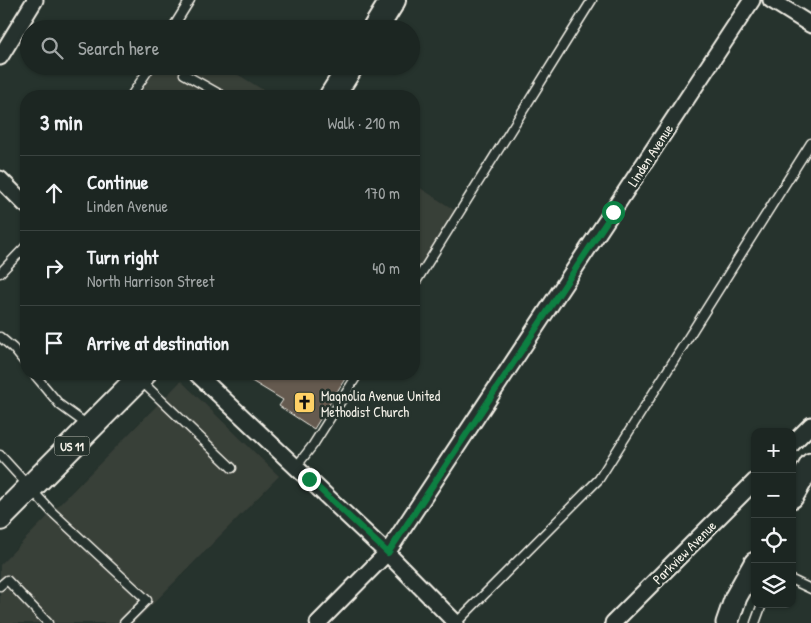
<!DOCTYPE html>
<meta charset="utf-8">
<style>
:root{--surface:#1c2622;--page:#29322f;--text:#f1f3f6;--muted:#a0a5a5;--line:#3a4340}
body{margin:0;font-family:"Patrick Hand",sans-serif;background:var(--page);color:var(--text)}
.controls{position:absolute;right:15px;bottom:15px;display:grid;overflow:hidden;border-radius:10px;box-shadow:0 1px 4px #0004}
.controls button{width:45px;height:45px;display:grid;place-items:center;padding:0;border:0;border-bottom:1px solid var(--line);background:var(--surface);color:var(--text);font:25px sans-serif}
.stop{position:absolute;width:15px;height:15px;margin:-11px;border:4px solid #0b8043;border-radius:50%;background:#fff}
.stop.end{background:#0b8043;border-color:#fff;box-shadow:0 1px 5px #0008}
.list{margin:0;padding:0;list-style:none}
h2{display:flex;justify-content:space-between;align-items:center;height:65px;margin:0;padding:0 20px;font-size:21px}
h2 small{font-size:16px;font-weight:400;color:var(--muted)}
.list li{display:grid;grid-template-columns:32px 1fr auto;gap:15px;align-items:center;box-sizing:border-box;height:75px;padding:0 20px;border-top:1px solid var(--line)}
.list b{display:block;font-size:19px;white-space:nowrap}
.list p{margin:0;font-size:16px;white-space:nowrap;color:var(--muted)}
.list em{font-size:16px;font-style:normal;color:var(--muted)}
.icon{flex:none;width:28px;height:28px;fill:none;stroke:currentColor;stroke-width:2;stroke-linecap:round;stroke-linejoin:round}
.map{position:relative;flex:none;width:811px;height:623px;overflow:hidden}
.search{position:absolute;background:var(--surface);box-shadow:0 1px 4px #0004;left:20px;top:20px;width:400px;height:55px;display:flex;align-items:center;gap:12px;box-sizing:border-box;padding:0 18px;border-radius:28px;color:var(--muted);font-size:19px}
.panel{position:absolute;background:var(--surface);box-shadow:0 1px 4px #0004;left:20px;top:90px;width:400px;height:290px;border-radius:20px}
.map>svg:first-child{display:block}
.built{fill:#393f38}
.building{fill:#655a50;stroke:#f4f1e8}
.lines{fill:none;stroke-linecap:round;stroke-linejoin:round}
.lane-casing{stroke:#f4f1e8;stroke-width:11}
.street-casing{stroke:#f4f1e8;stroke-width:19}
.secondary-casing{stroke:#f4f1e8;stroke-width:25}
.primary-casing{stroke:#f4f1e8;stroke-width:28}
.lane{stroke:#26332d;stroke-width:8}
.street{stroke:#26332d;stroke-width:15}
.secondary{stroke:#26332d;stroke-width:21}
.primary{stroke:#26332d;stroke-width:24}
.route{stroke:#0b8043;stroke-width:6}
.labels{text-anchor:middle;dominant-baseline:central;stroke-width:5;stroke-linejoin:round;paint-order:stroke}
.shield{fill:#26332d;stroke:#b6b8b0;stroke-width:1}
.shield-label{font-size:12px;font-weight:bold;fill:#f4f1e8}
.street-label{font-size:14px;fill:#f4f1e8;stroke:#26332d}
.poi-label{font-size:14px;fill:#f4f1e8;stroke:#26332d;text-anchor:start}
</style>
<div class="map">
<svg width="811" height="623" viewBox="0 0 811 623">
<rect width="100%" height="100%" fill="#26332d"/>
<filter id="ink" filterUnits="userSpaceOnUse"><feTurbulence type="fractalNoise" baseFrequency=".02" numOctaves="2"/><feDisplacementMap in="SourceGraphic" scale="10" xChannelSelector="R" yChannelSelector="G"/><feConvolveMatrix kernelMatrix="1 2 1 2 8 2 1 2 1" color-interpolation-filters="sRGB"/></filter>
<g filter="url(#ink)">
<path class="built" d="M151 66H224L273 96H131Z
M414 184 459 213 417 279 414 277Z
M181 381 279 476 134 623H0V565Z"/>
<path class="building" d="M240 374H348L314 429 279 406 283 400Z"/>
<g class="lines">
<defs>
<path id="lane" d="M172 29 190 0
M184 74 223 96
M131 96 151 66
M0 273 26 246
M414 285 592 0
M0 337 13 348 26 364
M34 374 60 405 89 426
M140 380 232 468
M0 455 52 512 147 600 124 623
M296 467 313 445 358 374
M792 580 811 589
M0 586 7 580 48 623
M456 623 599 479 811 143
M755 623 762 604"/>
<path id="street" d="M771 0 811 25
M0 57 35 0
M0 179 26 205
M197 374 387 553 456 623
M792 444 811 425
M318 623 387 553 752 0
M613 623 755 481"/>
<path id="secondary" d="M792 497 811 464
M727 623 736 597 755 563"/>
<path id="primary" d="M375 29 393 0
M332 96 351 66
M0 518 143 374"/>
</defs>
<use href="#lane" class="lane-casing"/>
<use href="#street" class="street-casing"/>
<use href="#secondary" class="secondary-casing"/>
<use href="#primary" class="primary-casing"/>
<use href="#lane" class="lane"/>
<use href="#street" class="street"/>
<use href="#secondary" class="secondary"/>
<use href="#primary" class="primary"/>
</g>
</g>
<g class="lines" filter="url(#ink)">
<path class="route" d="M309 479 388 553 613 212"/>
</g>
<defs>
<symbol id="church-square" viewBox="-11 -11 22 22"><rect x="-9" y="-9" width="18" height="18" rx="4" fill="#ffd166" stroke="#26332d"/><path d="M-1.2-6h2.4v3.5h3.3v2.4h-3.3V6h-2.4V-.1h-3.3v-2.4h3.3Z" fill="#111"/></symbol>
</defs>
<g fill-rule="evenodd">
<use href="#church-square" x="292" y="390" width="25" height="25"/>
</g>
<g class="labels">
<rect class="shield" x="54.5" y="436.5" width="35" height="19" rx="4"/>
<g class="shield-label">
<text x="72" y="446">US 11</text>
</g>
<g class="street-label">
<text transform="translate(650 155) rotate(-57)">Linden Avenue</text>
<text transform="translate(684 552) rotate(-45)">Parkview Avenue</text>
</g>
<g class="poi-label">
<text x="321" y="395">Magnolia Avenue United<tspan x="321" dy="16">Methodist Church</tspan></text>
</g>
</g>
</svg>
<div class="controls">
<button>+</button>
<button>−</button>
<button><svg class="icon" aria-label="locate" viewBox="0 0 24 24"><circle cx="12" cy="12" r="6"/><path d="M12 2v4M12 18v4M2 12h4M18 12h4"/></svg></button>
<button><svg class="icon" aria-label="layers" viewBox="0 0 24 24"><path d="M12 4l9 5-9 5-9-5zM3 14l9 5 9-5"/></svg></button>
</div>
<div class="stop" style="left:613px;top:212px"></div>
<div class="stop end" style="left:309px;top:479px"></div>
<div class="search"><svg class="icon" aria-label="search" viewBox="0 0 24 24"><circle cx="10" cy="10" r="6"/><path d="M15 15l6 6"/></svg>Search here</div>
<section class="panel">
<h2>3 min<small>Walk · 210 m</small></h2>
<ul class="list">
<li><svg class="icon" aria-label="ahead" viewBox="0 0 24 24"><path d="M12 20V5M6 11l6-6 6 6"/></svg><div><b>Continue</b><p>Linden Avenue</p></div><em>170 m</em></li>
<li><svg class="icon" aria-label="right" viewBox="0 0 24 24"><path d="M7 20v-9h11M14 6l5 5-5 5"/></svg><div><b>Turn right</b><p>North Harrison Street</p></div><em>40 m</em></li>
<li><svg class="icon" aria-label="arrive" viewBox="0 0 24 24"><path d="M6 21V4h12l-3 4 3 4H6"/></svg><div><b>Arrive at destination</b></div></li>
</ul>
</section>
</div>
